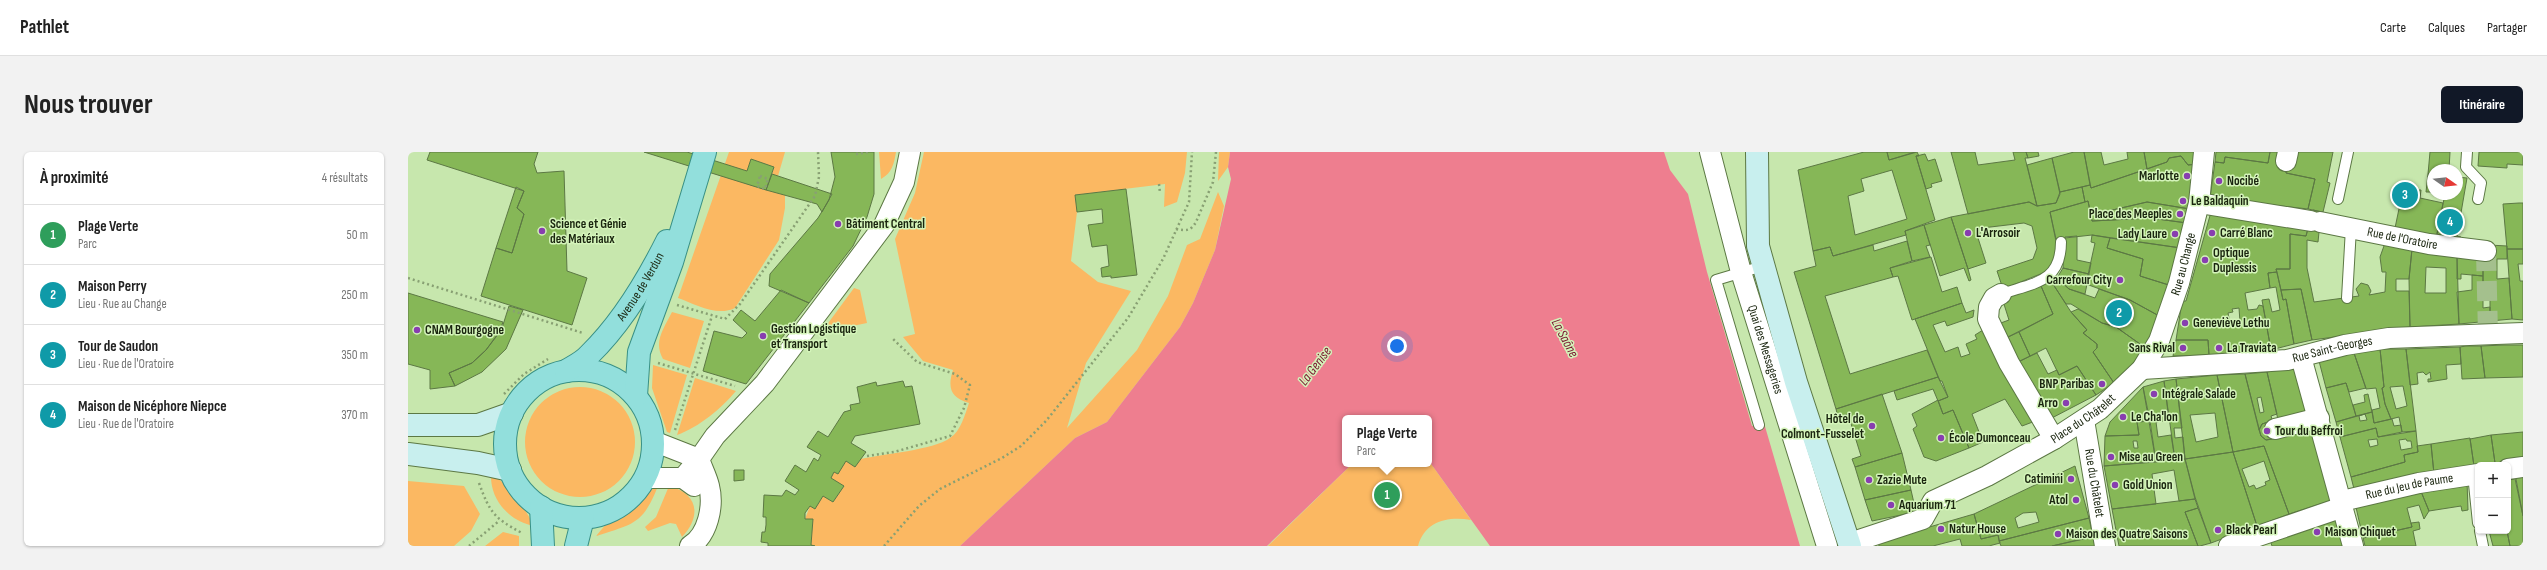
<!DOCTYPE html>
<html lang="fr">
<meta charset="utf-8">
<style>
:root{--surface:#fff;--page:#f2f2f2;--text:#222;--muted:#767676;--line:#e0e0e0;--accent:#111827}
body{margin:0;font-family:"Sofia Sans Condensed",sans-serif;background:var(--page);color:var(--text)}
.controls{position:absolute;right:12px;bottom:12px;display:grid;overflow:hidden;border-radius:6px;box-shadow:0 1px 3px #0004}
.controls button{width:36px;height:36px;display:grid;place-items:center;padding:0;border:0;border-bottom:1px solid var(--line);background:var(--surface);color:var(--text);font:20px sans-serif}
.compass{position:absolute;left:2019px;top:12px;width:36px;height:36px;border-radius:50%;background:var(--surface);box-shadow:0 1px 3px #0004;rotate:104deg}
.you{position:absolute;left:989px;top:194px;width:14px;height:14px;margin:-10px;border:3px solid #fff;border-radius:50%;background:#1a73e8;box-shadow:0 0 0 6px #1a73e833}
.badge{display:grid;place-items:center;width:26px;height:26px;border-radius:50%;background:var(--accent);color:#fff;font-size:13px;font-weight:700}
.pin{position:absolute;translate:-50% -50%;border:2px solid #fff;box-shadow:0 1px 4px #0006}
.popup{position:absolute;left:934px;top:263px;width:90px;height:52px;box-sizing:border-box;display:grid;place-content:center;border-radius:6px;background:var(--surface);filter:drop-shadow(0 1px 3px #0005);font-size:13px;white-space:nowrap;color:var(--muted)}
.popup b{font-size:15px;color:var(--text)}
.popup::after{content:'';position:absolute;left:50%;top:100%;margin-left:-8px;border:8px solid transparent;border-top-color:var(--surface)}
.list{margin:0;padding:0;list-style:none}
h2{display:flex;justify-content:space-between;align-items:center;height:52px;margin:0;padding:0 16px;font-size:17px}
h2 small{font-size:13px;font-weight:400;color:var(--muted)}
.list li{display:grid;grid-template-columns:26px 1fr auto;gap:12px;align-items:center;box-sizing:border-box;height:60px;padding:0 16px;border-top:1px solid var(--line)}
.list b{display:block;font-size:15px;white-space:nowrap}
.list p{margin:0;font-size:13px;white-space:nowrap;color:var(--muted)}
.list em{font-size:13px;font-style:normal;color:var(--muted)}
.map{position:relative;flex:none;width:2115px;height:394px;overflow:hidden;border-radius:6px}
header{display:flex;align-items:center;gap:24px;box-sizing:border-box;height:56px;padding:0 20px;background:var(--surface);border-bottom:1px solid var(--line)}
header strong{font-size:19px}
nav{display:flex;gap:22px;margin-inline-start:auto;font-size:14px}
.intro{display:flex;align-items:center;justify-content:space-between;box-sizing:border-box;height:96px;padding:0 24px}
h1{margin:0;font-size:28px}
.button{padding:10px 18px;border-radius:6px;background:var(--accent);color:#fff;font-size:14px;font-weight:700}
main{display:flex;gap:24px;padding:0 24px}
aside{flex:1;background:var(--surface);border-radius:6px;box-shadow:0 1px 3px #0004}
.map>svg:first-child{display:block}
.green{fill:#fbb862}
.water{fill:#ee7e8f}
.building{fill:#86b757;stroke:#5c7844;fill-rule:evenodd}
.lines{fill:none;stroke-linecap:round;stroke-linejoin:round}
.street-tunnel{stroke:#a4c08d;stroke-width:20;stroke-dasharray:20 10;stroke-linecap:butt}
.lane-casing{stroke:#5c7844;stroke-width:12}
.street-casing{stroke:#5c7844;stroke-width:22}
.secondary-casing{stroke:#5c7844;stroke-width:24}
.primary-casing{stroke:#399085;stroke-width:24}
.path{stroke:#88a073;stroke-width:2.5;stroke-dasharray:2 3;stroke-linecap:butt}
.lane{stroke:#fff;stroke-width:10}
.street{stroke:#fff;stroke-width:20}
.secondary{stroke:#c8efee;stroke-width:22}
.primary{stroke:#92dfdc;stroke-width:22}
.poi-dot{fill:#883eb0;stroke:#d4f4ba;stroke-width:1.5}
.labels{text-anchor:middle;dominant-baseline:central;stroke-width:3;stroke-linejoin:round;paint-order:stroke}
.poi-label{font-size:13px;font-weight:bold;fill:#1a250f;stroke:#d4f4ba;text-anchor:start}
.street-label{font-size:13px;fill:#1a250f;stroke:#d4f4ba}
.water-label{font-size:14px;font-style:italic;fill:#77122e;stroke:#d4f4ba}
</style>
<header>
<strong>Pathlet</strong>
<nav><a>Carte</a><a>Calques</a><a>Partager</a></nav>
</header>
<div class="intro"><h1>Nous trouver</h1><a class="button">Itinéraire</a></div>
<main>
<aside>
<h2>À proximité<small>4 résultats</small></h2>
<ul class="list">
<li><span class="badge" style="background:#2e9e5b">1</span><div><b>Plage Verte</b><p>Parc</p></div><em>50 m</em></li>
<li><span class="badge" style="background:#0f9aa8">2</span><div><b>Maison Perry</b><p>Lieu · Rue au Change</p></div><em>250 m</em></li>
<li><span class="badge" style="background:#0f9aa8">3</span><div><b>Tour de Saudon</b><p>Lieu · Rue de l'Oratoire</p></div><em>350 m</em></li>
<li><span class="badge" style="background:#0f9aa8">4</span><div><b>Maison de Nicéphore Niepce</b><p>Lieu · Rue de l'Oratoire</p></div><em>370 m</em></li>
</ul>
</aside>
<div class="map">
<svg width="2115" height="394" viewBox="0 0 2115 394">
<rect width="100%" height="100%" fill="#c7e7ad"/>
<path class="green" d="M321 0H377L370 24 364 22 366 15 343 7 335 31 377 43V56L371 88 327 156C309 165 287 152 270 146Z
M471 0H488C486 12 484 21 473 27Z
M516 0H779L777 21 769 50 756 55 757 32 667 43 669 60 663 109 690 130 723 139 678 211 659 276 729 198 760 144 779 93 792 87 810 40 816 54 807 98 785 151 772 175 699 270 667 286 552 394H407L403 393 405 368 397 367 402 354 407 357 415 344 425 350 436 334 423 326 426 320 430 322 438 309 447 315 453 307C475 302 525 298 542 286 553 279 557 262 561 251 543 246 539 236 545 218L515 209 495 185 507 182 487 87 507 41Z
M811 0H822L820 15 810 29Z
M446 136 452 138 459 171 420 179 418 174Z
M264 160 296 169 282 216 255 207C245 190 256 176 264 160Z
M245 213 279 223 262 281 259 280 244 236Z
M287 226 328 239C313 257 291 275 269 283Z
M117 290a55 55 0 1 1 110 0a55 55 0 1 1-110 0Z
M1021 309 1063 368C1040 364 1017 369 1010 394H860L944 312H1021Z
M83 322C104 335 115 353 126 374 101 369 82 348 83 322Z
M0 329 56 334 72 362 63 379 46 394H0Z
M250 334C235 372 226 372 188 384L199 371 212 365 225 355 242 336Z
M261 334C290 341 294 364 274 385L268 372 262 371 240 379 237 375 248 365Z
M95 380 111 384V394H77Z"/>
<path class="water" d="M822 0H1256L1262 18 1280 42 1299 120 1344 274 1356 271 1392 394H1082L1021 309V266H937V312H944L859 394H552L667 286 699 270 772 175 785 151 807 98 823 27 820 15Z"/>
<path class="building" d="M22 0H130L126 12 129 21 156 19 159 119 179 126 164 173 73 144 88 96 104 101 116 62 109 56 116 39 19 8Z
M236 0H279L339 19 343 7 366 15 358 38Z
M423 0H466V42L459 65 445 94 401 151 361 134 362 122 410 66 421 48 427 25Z
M1456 0H1479L1481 8 1509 0 1511 4H1508L1527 68 1497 79 1498 83 1425 104 1422 95 1405 99 1390 18ZM1484 18 1499 67 1447 83 1440 44 1456 39 1453 27Z
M1479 0H1507L1481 8Z
M1543 0H1567L1570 13 1607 8 1605 0H1618L1620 6H1617L1629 54 1621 50 1560 62Z
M1618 0H1630L1631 4 1620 6Z
M1676 0H1693L1696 13 1720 7 1719 0H1736L1739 17 1683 36Z
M1676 0 1682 33 1652 40 1644 6 1666 0Z
M1736 0H1789L1790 12 1780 13 1773 4 1761 6 1759 10 1739 17Z
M1808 0H1862L1860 11 1817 5 1816 11 1807 10Z
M1862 0H1878V21L1907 27 1900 57 1802 46 1807 10 1816 11 1817 5 1860 11Z
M1883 0H1925L1919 30 1922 31 1915 60 1900 57 1907 27 1878 21Z
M2022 0H2042L2041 18H2025V23L2020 22Z
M2071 0H2115V13L2099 12V16L2070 14Z
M1517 2 1520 9 1527 7 1534 29 1523 32 1524 35 1518 37 1508 4Z
M1773 4 1780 13 1790 12 1782 57 1739 50 1683 63 1680 49 1677 50 1674 35 1682 33 1683 36 1759 10 1761 6Z
M1644 6 1652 42 1648 51 1629 54 1619 13Z
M364 22 424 42 414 60 409 52 358 38Z
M2020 22 2025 23V40H2018Z
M2049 25 2059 26 2049 84 2053 85 2052 91 2028 87 2037 42H2049Z
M1987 43a10 10 0 1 1 20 0a10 10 0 1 1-20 0Z
M108 35 116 39 109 56 116 62 104 101 88 96Z
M1674 35 1677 50 1642 60 1650 99 1640 119 1595 137 1589 119 1625 107 1629 96 1624 74 1616 71 1574 76 1570 86 1578 111 1560 117 1543 65 1621 50 1629 54 1648 51 1652 40Z
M718 37 729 123 703 126V124L694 125 693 116 701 114 699 93 684 95 680 73 695 71 694 57 669 60 667 43Z
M2006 38H2013L2012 46 2035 51 2028 87 1987 76 1992 52H2000L2005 49 2007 44Z
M1680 49 1684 69 1742 66 1779 71 1773 96 1684 83 1648 87 1642 60Z
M1739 50 1782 57 1779 71 1742 66 1684 69 1683 63Z
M2111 51H2115V97H2099L2095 52Z
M1905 58 1913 60 1910 90 1899 88V116L1906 150 1951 144 1948 137 1953 131 1960 133 1963 139 1961 143 1977 140 1978 120H1974L1972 105 1977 91 2004 97 2001 127H1988V139H2001L2002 175 1904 188 1893 137 1873 138 1868 117H1882V82L1898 84Z
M1803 60 1900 76 1898 84 1882 82V117H1868L1869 120 1860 121 1862 136 1837 141 1840 158 1849 157 1851 153 1855 154 1863 198 1801 203 1800 188H1768L1773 156 1775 149H1778ZM1831 156 1832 170 1822 171 1820 161 1825 160 1824 157Z
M1543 65 1560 117 1563 128 1561 129 1556 116 1532 124 1516 73Z
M1516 73 1522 93 1518 94 1522 105 1504 109 1497 79Z
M1684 83 1702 86 1699 96 1735 107 1732 124 1764 134 1753 165 1722 148 1678 132 1687 91 1683 90Z
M1669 84V108L1683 111 1681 122 1655 116 1657 85Z
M1702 86 1773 96 1764 134 1732 124 1735 107 1699 96Z
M1499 89 1504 109 1482 116 1485 125 1417 144 1442 222 1519 198 1530 225 1428 257 1386 120 1408 114 1405 99 1422 95 1425 104 1465 93 1466 99Z
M2081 93 2099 94V107H2089V127L2101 126 2104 167 2082 169V144H2075V105Z
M2004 97 2049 103 2051 172 2002 175 2001 127ZM2018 115 2038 116V141H2017Z
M2099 97H2115V112H2110L2112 129H2115V168L2104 167Z
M2049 103 2075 105V124L2053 122V127H2049Z
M1523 105 1534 140 1549 135 1554 151 1504 168 1490 124 1485 125 1482 116Z
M1655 116 1681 122 1677 142 1661 137 1649 126Z
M1869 120 1875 148 1878 147 1886 192 1863 198 1854 148 1861 147 1864 160 1872 158 1868 135 1862 136 1860 121Z
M2064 123 2075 124V156L2082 155V169L2051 172 2049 140 2064 138Z
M1649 126 1661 137 1687 146 1691 137 1722 148 1753 165 1739 197 1708 175 1694 171 1663 152H1658L1643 129Z
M1643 129 1663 160 1679 178 1675 181 1689 192V196L1685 200 1706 231 1688 243 1669 214 1651 223 1638 196 1622 204 1611 180 1645 162 1633 134Z
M1633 134 1645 162 1598 186 1590 172 1601 168 1594 146Z
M1893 137 1904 188 1886 192 1878 147 1875 148 1873 138Z
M373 138 401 151 338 232 295 219 306 179 334 186 339 181 325 168 333 158 347 169Z
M0 141 95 170 91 181 78 198 64 211 41 221 47 234 22 237V218L0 212Z
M1554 151 1558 161 1566 158 1565 165 1539 174 1537 169 1525 173 1537 200 1550 195 1553 205 1562 202 1558 192 1569 187 1567 183 1575 178 1630 268 1614 274 1597 247 1564 262 1575 290 1561 296 1545 258 1535 262 1530 249 1540 245 1534 229H1532L1507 167Z
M101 154 115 158 98 197 74 220 47 234 41 221 64 211 78 198 94 176Z
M1670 157 1694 171 1708 175 1739 197 1723 218 1706 231 1685 200 1689 196V192L1675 181 1679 178 1663 160Z
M1611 180 1622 204 1610 210 1598 186Z
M1768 188H1800L1801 203 1765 204Z
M2096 193H2115V225L2077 226 2073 194Z
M2058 194H2073L2077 226 2054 227 2052 195Z
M2052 195 2053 212 2038 213 2039 227 2020 230V227H2023L2022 220 2018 223 2015 220 2009 221 2010 232 2002 233 1998 197Z
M1972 197H1998L2008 279 1994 280 1991 265 1983 267 1977 252 1974 236 1976 235ZM1995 234 1999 254 1988 257 1982 235Z
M1972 197 1976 235 1974 236 1977 252 1983 267 1966 271 1964 258 1972 256 1968 236 1958 237 1946 201Z
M1629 201 1640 222 1649 218 1651 223 1669 214 1688 243 1640 268 1610 210Z
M1946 201 1958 236 1941 240 1938 231 1918 236 1911 209Z
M1889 215 1902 264 1871 272 1859 220Z
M1859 220 1869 262 1863 264 1866 273 1860 270 1854 272 1851 278 1837 222ZM1853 245 1856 260 1852 261 1849 246Z
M1837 222 1853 284 1858 288 1864 287 1904 272 1924 348 1881 362 1856 294 1825 300 1809 223Z
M1809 223 1825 300 1777 307 1768 227ZM1807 261 1810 285 1788 290 1782 263Z
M1530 225 1540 245 1530 249 1525 237 1489 248 1486 239Z
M1768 227 1774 276H1766L1767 286 1775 285 1777 307 1767 308 1756 229Z
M495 229 497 235 504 234 512 272 447 284 443 291 458 300 447 315 438 309 430 322 426 320 423 326 436 334 425 350 415 344 407 357 402 354 397 361V367H405L403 393 407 394H360V391L353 390 354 380H357L358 373V365H355L356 343 374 344 378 338 387 343 391 338 377 329 387 313 398 320 406 306 410 309 413 303 399 295 410 279 420 285 436 260 443 258 442 253 452 251 449 235 468 230 469 234Z
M1756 229 1761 268 1748 270 1750 285 1763 283 1767 308 1748 310 1735 235Z
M1938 231 1948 264 1928 270 1918 236Z
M1735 235 1742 269 1729 270 1731 283 1697 284 1702 270Z
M1474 242 1494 301 1447 315 1444 307 1453 304 1440 262 1430 265 1428 257Z
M1960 242 1964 260 1948 264 1945 253 1957 250 1956 243Z
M1530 248 1535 262 1545 258 1561 296 1528 309 1516 305 1505 277 1509 274 1504 262Z
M1964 260 1966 271 1984 267 1986 274 1993 273 1994 280 1970 285 1968 276 1932 285 1928 270ZM1957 262 1959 268 1952 269 1951 264Z
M1742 269 1748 310 1696 314 1697 284 1731 283 1729 270ZM1725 289H1729L1730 296H1726Z
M1860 270 1864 287 1858 288 1853 284 1851 278 1854 272Z
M1968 276 1970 285 2008 279 2010 300 1996 303 1997 310 1943 325 1932 285ZM1969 287 1970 293 1962 295 1960 288ZM1998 287 1999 289H2003L2004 296 1993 298 1991 288Z
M2115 280V307L2087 311 2083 283Z
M2083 283 2087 311 2066 314 2062 287Z
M2062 286 2066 314 2026 322 2023 292Z
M2023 292 2026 322 1946 337 1943 325 1997 310 1996 303 2010 300 2009 294Z
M1856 294 1881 362 1849 374 1825 300ZM1856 309 1862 328 1857 330 1858 333 1848 337 1846 333 1841 335 1834 317Z
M1825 300 1849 374 1803 391 1787 345 1777 307Z
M1494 301 1503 338 1457 348 1447 315Z
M1777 307 1787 347 1771 349 1766 318 1744 322 1748 352 1704 357 1696 314Z
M1667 314 1681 366 1591 389 1590 383 1573 387 1566 362ZM1628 360 1631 370 1610 376 1607 366 1615 361Z
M326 318H336V328L326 329Z
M2115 321V364L2107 322Z
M2106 322 2115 364V394H2102L2099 379 2100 328 2106 327Z
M2059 329 2060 358 2054 359 2053 354 2021 359 2012 337Z
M2012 337 2021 359 2016 367 2011 353 1999 356 2004 375 1955 386 1947 351Z
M1503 338 1508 360 1464 369 1457 348Z
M1787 347 1790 356 1777 360 1790 394H1711L1704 357Z
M1790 356 1803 391 1792 394H1790L1777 360Z
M1566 362 1573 387 1590 383 1592 391 1581 394H1554L1552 387 1525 394H1471L1470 390Z
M1681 366 1685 385 1644 394H1593L1591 389Z
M1929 367 1936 394H1864L1862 388Z
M2011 370 2012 377 2005 379 2008 394H1957L1955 386 2004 375 2003 371Z
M2081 379H2099L2102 394H2085Z
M1685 385 1687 394H1644L1665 389Z"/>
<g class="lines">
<path class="street-tunnel" d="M2078 99 2080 182"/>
<defs>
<path id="lane" d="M2059 0 2058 15 2073 31 2070 47
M1930 47 1940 0
M1593 142C1625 131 1653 131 1653 90
M1939 146 1943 76
M1351 273 1308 128 1355 114
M2065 322 2070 371
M2072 379 2075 394"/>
<g id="street">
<path id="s1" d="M1302 0 1333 120 1419 394"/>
<path d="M1878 9 1880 0"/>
<path d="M1791 51 1903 69"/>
<path id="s2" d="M1912 70 2021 92 2078 99"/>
<path d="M1593 142 1586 146 1581 155 1580 167 1601 211 1646 287"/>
<path d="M1893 205 1945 394"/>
<path id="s3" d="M1734 217 1879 208 1937 193 1981 186 2115 181"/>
<path id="s4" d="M1676 268 1697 394"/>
<path d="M1867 277 1911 266"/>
<path d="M245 289 291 307 275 326"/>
<path d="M2100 317 2115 315"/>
<path d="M237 326H275L286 334"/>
<path id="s5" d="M1934 349 2011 331 2070 322"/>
<path id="s6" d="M1442 391 1515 367 1525 349 1579 324 1646 287 1692 257 1734 217 1751 189 1771 131 1791 51 1796 0"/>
<path d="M282 394C300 383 306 354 301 334 299 325 294 316 291 307L307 284 357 231 476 73 496 30 502 0"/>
<path d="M1821 394 1935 355"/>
</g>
<path id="secondary" d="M1349 0 1350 94 1388 230 1442 394
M0 273H70L104 261
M0 302 70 311 102 318"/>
<g id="primary">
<circle cx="171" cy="292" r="74"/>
<path id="s7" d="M158 219C166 214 175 210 181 203 213 172 239 129 259 89"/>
<path d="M228 244 231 200 264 110 297 0"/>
<path d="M133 355 135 394"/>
<path d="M168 394 175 366"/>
</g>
</defs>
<use href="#lane" class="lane-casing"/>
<use href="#street" class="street-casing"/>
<use href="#secondary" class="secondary-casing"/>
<use href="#primary" class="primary-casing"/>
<path class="path" d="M448 2 461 0
M352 24 360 27 357 37 349 34Z
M751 32 752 41
M768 77C778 79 783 79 788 70L805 30 808 0
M0 126 175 181
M269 153 317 167 332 152 407 44 411 25 410 0
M250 211 327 234
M96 242 116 222 140 207
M244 256 249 270
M267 278 304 164
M459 304 486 300 542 284 556 256 562 233 547 222 509 210 484 186
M71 331C82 361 86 366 114 381
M61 394 91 369
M476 394 511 354 532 337 594 306 613 294 638 269 720 166 755 107 781 50 784 0"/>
<use href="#lane" class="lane"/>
<use href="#street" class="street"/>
<use href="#secondary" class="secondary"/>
<use href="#primary" class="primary"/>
</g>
<g class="poi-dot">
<circle cx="1779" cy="24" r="4"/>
<circle cx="1811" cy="29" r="4"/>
<circle cx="1775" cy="49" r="4"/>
<circle cx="1772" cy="62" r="4"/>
<circle cx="430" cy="72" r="4"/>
<circle cx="134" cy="79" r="4"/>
<circle cx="1560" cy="81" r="4"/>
<circle cx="1804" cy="81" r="4"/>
<circle cx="1767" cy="82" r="4"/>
<circle cx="1797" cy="108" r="4"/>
<circle cx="1712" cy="128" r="4"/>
<circle cx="1777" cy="171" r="4"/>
<circle cx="9" cy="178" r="4"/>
<circle cx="355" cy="184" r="4"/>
<circle cx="1775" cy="196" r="4"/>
<circle cx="1811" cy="196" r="4"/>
<circle cx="1694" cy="232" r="4"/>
<circle cx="1746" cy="242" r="4"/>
<circle cx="1658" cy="251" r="4"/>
<circle cx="1715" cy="265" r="4"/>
<circle cx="1464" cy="274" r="4"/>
<circle cx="1859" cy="279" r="4"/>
<circle cx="1533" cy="286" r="4"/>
<circle cx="1703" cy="305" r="4"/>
<circle cx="1663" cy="327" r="4"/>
<circle cx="1461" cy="328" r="4"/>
<circle cx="1707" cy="333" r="4"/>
<circle cx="1668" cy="348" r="4"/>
<circle cx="1483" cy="353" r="4"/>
<circle cx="1533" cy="377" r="4"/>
<circle cx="1810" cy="378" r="4"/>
<circle cx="1909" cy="380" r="4"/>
<circle cx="1650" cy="382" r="4"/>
</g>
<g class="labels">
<g class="poi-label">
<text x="1771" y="24" text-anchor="end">Marlotte</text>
<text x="1819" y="29">Nocibé</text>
<text x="1783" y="49">Le Baldaquin</text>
<text x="1764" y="62" text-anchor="end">Place des Meeples</text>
<text x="142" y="72">Science et Génie<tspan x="142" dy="15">des Matériaux</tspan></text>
<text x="438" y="72">Bâtiment Central</text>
<text x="1568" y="81">L'Arrosoir</text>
<text x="1812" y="81">Carré Blanc</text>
<text x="1759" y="82" text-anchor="end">Lady Laure</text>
<text x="1805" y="101">Optique<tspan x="1805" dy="15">Duplessis</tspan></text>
<text x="1704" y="128" text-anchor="end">Carrefour City</text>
<text x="1785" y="171">Geneviève Lethu</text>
<text x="363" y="177">Gestion Logistique<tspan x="363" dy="15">et Transport</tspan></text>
<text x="17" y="178">CNAM Bourgogne</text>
<text x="1767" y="196" text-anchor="end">Sans Rival</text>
<text x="1819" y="196">La Traviata</text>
<text x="1686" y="232" text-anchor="end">BNP Paribas</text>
<text x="1754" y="242">Intégrale Salade</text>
<text x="1650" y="251" text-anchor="end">Arro</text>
<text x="1723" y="265">Le Cha'lon</text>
<text x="1456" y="267" text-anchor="end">Hôtel de<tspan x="1456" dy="15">Colmont-Fusselet</tspan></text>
<text x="1867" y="279">Tour du Beffroi</text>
<text x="1541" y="286">École Dumonceau</text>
<text x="1711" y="305">Mise au Green</text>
<text x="1655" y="327" text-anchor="end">Catimini</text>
<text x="1469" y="328">Zazie Mute</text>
<text x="1715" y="333">Gold Union</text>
<text x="1660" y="348" text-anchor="end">Atol</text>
<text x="1491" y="353">Aquarium 71</text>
<text x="1541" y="377">Natur House</text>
<text x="1818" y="378">Black Pearl</text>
<text x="1917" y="380">Maison Chiquet</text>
<text x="1658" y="382">Maison des Quatre Saisons</text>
</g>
<g class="street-label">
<text stroke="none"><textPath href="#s2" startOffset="84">Rue de l'Oratoire</textPath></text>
<text stroke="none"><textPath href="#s6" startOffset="460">Rue au Change</textPath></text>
<text stroke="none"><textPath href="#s7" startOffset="114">Avenue de Verdun</textPath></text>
<text stroke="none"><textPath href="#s1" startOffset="205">Quai des Messageries</textPath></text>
<text stroke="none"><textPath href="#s3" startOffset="192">Rue Saint-Georges</textPath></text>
<text stroke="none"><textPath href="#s6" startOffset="269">Place du Châtelet</textPath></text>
<text stroke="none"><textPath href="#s4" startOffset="64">Rue du Châtelet</textPath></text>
<text stroke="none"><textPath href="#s5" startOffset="69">Rue du Jeu de Paume</textPath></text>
</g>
<g class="water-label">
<text transform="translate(1157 186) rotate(62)">La Saône</text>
<text transform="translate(907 214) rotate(-53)">La Genise</text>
</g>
</g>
</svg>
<div class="controls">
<button>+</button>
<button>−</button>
</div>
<svg class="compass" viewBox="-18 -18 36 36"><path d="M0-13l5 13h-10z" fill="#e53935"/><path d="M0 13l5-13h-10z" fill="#767676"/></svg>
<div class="you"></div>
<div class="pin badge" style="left:979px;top:343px;background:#2e9e5b">1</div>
<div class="popup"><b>Plage Verte</b>Parc</div>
<div class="pin badge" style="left:1711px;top:161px;background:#0f9aa8">2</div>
<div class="pin badge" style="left:1997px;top:43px;background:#0f9aa8">3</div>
<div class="pin badge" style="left:2042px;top:70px;background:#0f9aa8">4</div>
</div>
</main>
